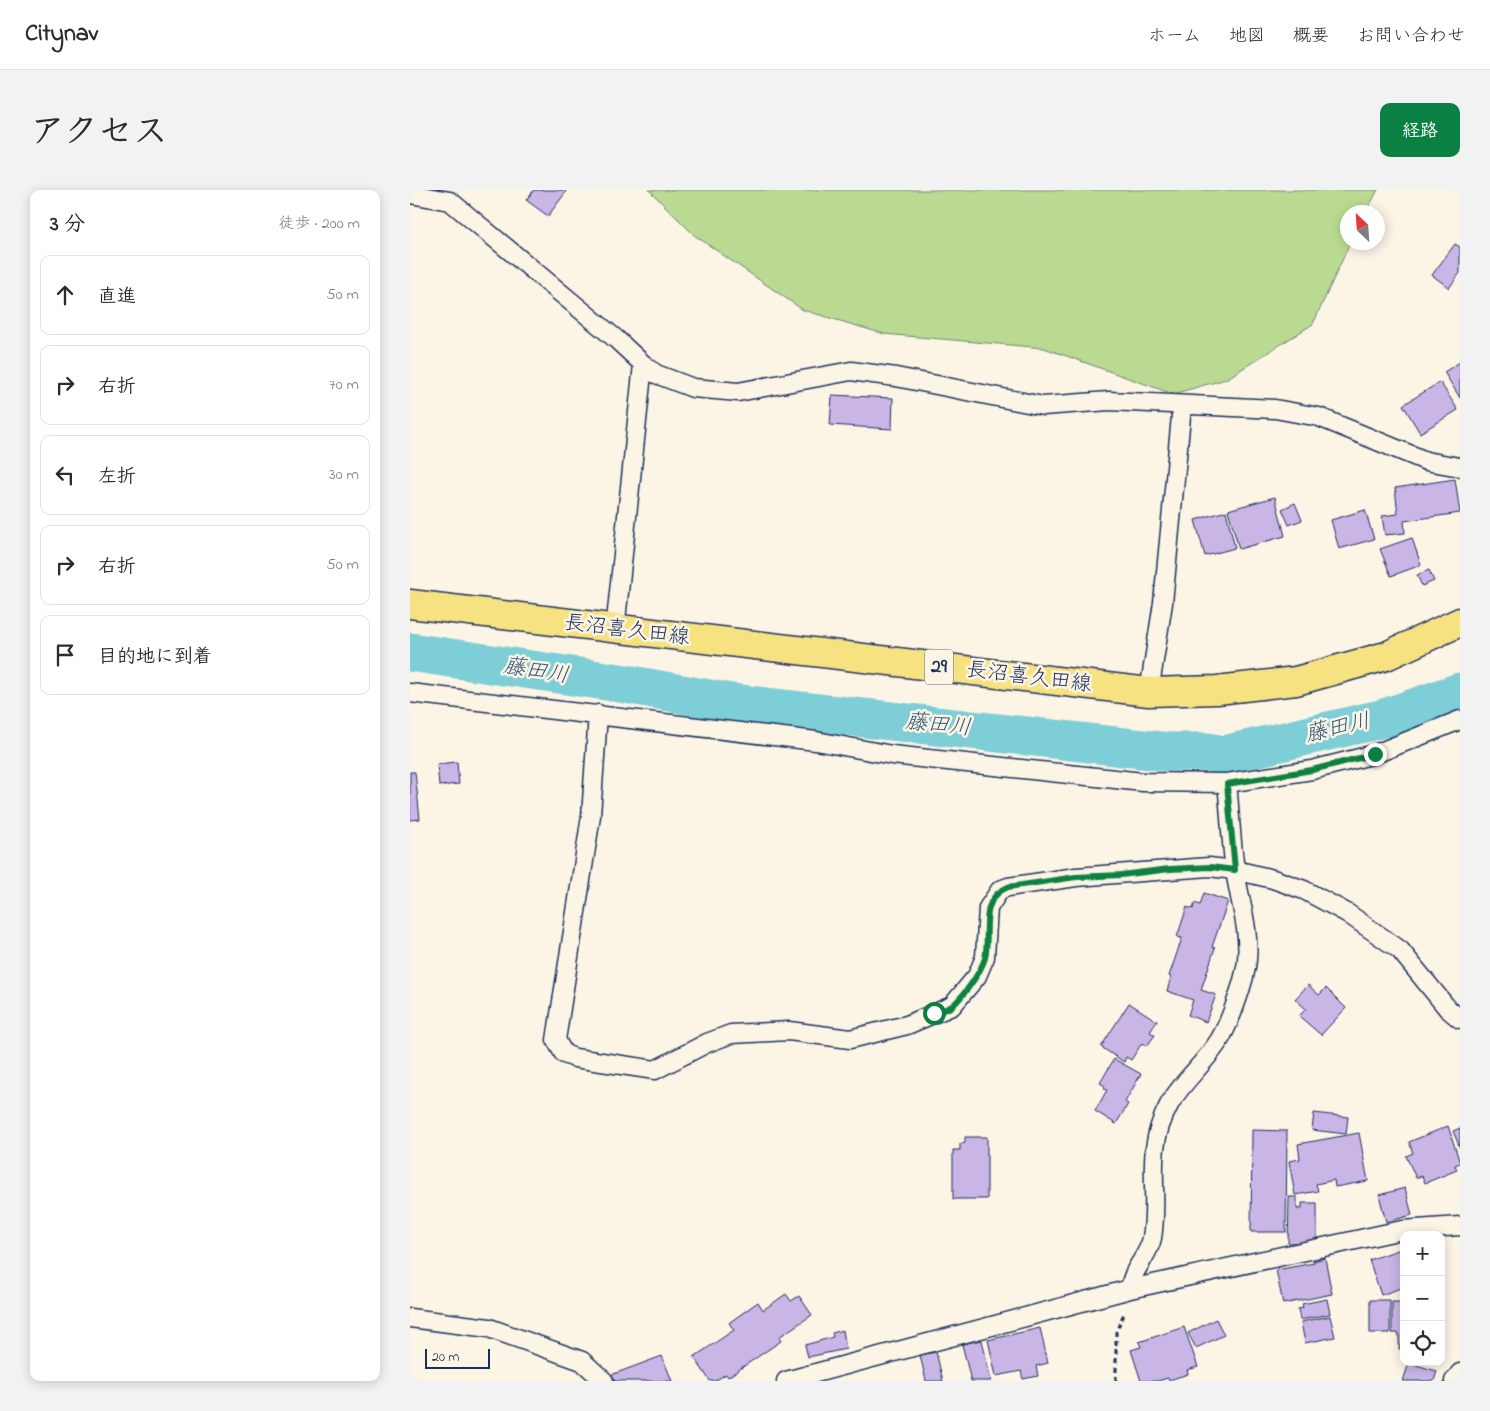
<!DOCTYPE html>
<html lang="ja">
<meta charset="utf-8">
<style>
:root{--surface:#fff;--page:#f2f2f3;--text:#2b2b33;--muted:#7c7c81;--line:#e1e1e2;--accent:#0b8043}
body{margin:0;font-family:"Indie Flower","Klee One",sans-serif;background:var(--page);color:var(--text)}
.controls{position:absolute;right:15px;bottom:15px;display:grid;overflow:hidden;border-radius:10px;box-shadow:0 2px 12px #0003}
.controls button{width:45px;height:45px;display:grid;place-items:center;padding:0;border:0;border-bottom:1px solid var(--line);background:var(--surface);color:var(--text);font:25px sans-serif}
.compass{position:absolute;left:930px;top:15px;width:45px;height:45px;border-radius:50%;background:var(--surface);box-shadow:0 2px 12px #0003;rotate:335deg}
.scale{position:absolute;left:15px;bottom:12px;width:65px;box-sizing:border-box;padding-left:5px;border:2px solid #1b2f5e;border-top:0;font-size:14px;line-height:18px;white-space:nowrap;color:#1b2f5e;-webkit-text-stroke:4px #fcf5e5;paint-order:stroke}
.stop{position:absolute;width:15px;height:15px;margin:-11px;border:4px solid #0b8043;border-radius:50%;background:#fff}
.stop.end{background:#0b8043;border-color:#fff;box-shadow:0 1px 5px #0008}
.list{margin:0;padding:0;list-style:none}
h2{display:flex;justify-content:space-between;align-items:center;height:65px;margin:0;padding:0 20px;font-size:21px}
h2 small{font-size:16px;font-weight:400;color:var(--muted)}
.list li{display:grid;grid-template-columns:32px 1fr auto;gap:15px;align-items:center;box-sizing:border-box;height:80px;margin:0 10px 10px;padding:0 10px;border:1px solid var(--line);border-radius:10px}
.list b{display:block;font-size:19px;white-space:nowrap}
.list em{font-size:16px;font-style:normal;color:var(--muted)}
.icon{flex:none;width:28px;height:28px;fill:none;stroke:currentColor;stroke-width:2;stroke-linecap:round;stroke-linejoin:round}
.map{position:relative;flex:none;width:1050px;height:1191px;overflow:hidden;border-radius:10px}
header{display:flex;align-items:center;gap:30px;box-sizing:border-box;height:70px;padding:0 25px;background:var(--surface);border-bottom:1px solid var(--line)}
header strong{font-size:24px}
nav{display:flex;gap:28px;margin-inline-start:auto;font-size:18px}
.intro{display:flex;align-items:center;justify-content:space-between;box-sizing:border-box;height:120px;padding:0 30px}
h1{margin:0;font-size:35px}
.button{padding:12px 22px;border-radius:10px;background:var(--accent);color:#fff;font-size:18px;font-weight:700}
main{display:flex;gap:30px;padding:0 30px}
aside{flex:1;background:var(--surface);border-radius:10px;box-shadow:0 2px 12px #0003}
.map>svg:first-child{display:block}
.green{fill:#bada92;stroke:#6a8478}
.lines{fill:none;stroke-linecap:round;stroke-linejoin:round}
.river{stroke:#7dced6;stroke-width:39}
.building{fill:#c9b5e6;stroke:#1b2f5e}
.street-casing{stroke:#1b2f5e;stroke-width:21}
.primary-casing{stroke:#1b2f5e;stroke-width:31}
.path{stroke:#1b2f5e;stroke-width:3;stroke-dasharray:5 4;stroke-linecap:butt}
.street{stroke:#fcf5e5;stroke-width:18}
.primary{stroke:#f7e281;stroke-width:28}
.route{stroke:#0b8043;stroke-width:6}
.labels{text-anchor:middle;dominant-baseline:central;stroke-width:5;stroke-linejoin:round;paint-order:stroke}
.shield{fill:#fcf5e5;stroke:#5e6a86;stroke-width:1}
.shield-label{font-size:20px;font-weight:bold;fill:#1b2f5e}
.street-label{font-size:21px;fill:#1b2f5e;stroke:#fcf5e5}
.water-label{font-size:22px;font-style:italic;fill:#34577c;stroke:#fcf5e5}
</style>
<header>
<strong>Citynav</strong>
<nav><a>ホーム</a><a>地図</a><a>概要</a><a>お問い合わせ</a></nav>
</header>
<div class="intro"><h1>アクセス</h1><a class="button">経路</a></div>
<main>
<aside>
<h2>3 分<small>徒歩 · 200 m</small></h2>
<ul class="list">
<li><svg class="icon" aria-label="ahead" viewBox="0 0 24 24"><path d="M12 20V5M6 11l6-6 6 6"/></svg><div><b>直進</b></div><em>50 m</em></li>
<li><svg class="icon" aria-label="right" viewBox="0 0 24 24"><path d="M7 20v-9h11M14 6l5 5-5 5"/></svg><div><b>右折</b></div><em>70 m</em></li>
<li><svg class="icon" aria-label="left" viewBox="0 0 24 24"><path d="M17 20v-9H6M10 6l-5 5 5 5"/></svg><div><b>左折</b></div><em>30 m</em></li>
<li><svg class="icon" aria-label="right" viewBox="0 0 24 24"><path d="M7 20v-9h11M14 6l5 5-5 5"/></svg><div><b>右折</b></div><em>50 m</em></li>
<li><svg class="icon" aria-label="arrive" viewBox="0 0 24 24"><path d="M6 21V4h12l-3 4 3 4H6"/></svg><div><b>目的地に到着</b></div></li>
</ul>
</aside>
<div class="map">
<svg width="1050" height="1191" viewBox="0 0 1050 1191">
<rect width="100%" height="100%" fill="#fcf5e5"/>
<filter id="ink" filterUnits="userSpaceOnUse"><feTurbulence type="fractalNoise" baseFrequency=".02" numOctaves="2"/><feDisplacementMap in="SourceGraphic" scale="10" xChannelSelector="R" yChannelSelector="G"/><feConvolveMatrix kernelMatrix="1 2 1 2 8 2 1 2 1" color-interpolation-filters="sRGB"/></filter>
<g filter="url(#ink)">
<path class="green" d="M239 0H968L956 22H938V52L940 53 903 134 816 189 763 204 634 158 474 144 393 120 284 45Z"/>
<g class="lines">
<path class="river" d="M0 462 216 494 321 513 759 562H797L814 565 975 528 1050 502"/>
</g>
<path class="building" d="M124 0H154L156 2 138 26 116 10Z
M1045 54 1050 57V83L1039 98 1022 85Z
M1050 172V208L1034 182Z
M1030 192 1048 220 1010 243 993 215Z
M422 205 483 208 482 239 420 235Z
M1045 289 1050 323 994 331 995 343 975 345 972 326 988 324 985 298Z
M865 307 875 346 829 359 818 320Z
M885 313 892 330 879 335 872 319Z
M955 320 964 349 929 359 921 330Z
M816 321 825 358 795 366 785 330Z
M1002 348 1011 375 981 386 970 359Z
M1019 380 1024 391 1012 396 1007 385Z
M47 572 49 594 29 596 27 574Z
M0 582H5L10 629 0 630Z
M794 703 818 711 802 757 805 758 791 800 806 805 796 832 778 825 783 810 757 801 761 787 759 786 772 748 767 747 777 717 783 719 785 713 790 715Z
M898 795 909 805 916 798 936 818 911 845 889 826 896 819 885 809Z
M719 813 747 831 740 842 745 845 737 856 732 853 721 870 716 867 714 872 691 857Z
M704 869 731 884 715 912 718 914 706 934 685 921 697 900 694 899 695 896 690 893Z
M904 923 938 927 936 944 902 940Z
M1038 936 1050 973 1045 975 1047 980 1015 993 1012 986 1006 988 996 966 1003 963 999 952Z
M1050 938V958L1043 941Z
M842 940 877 941 876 1042H841Z
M949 943 958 991 925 997 924 990 906 994 908 1001 885 1005 879 971 890 969 888 954Z
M555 947H577V1009H543V960H550V954L555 953Z
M995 998 1002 1025 976 1032 969 1005Z
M879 1007H887V1019H892V1013H907V1052L878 1053Z
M994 1058V1097L971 1105 959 1070Z
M915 1068 922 1104 873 1114 866 1080 904 1073 903 1071Z
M376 1104 381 1111 389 1106 402 1125 369 1147 371 1151 318 1187 316 1184 305 1191H300L284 1167 324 1140 319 1133 320 1132 348 1112 353 1120Z
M917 1109 920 1124 890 1130 888 1119 893 1118 892 1114Z
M960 1110H980V1143H960Z
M982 1112H994V1159H989V1143H982Z
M920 1126 925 1147 895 1153 891 1132Z
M806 1129 814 1145 786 1158 778 1143Z
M774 1137 788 1177 777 1180 778 1184 759 1190 758 1188 748 1191H731L721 1160 731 1157 729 1152Z
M630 1138 638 1173 626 1176 628 1186 613 1189 611 1181 586 1186 578 1150Z
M433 1140 436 1159 398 1167 395 1155 423 1147 422 1143Z
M572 1150 581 1191H561L552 1154Z
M526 1162 533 1191H516L510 1165Z
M252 1166 262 1191H203L201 1185Z
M999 1173 1027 1181 1024 1191H993Z"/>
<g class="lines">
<defs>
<path id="street" d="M0 4 40 11 206 149 233 174 246 184 283 198 328 202 441 181 486 187 633 216 699 211 865 219 909 227 1016 271 1050 277
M205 440 233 174
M739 502 753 413 772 216
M0 503 406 551 482 565 733 592 817 593 902 580 965 564 1050 530
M188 524 181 626 146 850 154 864 165 868 245 880 297 853 321 844 379 841 440 849 497 835 542 816 567 786 575 767 578 718 590 700 598 697 666 687 799 677 825 680 863 689 894 700 937 723 990 760 1038 819 1050 829
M720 1099C722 1078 738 1068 742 1048 750 999 733 963 759 915 771 893 792 876 806 855 818 839 835 791 837 770 840 740 829 709 825 680 821 651 820 622 817 593
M0 1128 79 1138 172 1171 194 1191
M376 1191 720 1099 992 1040 1050 1036
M1044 1191 1050 1183"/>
<path id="primary" d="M0 414 739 502 807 500 886 491 976 466 1050 432"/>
</defs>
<use href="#street" class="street-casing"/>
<use href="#primary" class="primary-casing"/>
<path class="path" d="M706 1191V1142L715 1121"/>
<use href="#street" class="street"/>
<use href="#primary" class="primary"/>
</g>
</g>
<g class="lines" filter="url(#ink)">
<path class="route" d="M524 823C530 821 538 819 542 816 553 807 571 782 575 768 581 743 567 710 598 697L666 687 711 685 760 679 800 677 825 680 817 594 902 580 965 564"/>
</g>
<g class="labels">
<rect class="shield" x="515" y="459.5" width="28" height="35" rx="4"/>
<g class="shield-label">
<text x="529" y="477">29</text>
</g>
<g class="street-label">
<text transform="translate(217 441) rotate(7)">長沼喜久田線</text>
<text transform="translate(619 488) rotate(7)">長沼喜久田線</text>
</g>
<g class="water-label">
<text transform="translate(126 482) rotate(9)">藤田川</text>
<text transform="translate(528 536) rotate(6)">藤田川</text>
<text transform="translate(928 539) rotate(-13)">藤田川</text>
</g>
</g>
</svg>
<div class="controls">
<button>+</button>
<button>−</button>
<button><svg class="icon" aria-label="locate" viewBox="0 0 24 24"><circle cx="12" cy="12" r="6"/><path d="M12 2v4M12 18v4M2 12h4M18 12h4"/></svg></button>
</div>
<svg class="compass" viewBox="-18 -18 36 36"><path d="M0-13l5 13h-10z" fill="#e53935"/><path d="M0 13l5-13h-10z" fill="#7c7c81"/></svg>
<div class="scale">20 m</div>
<div class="stop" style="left:524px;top:823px"></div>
<div class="stop end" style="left:965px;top:564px"></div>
</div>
</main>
